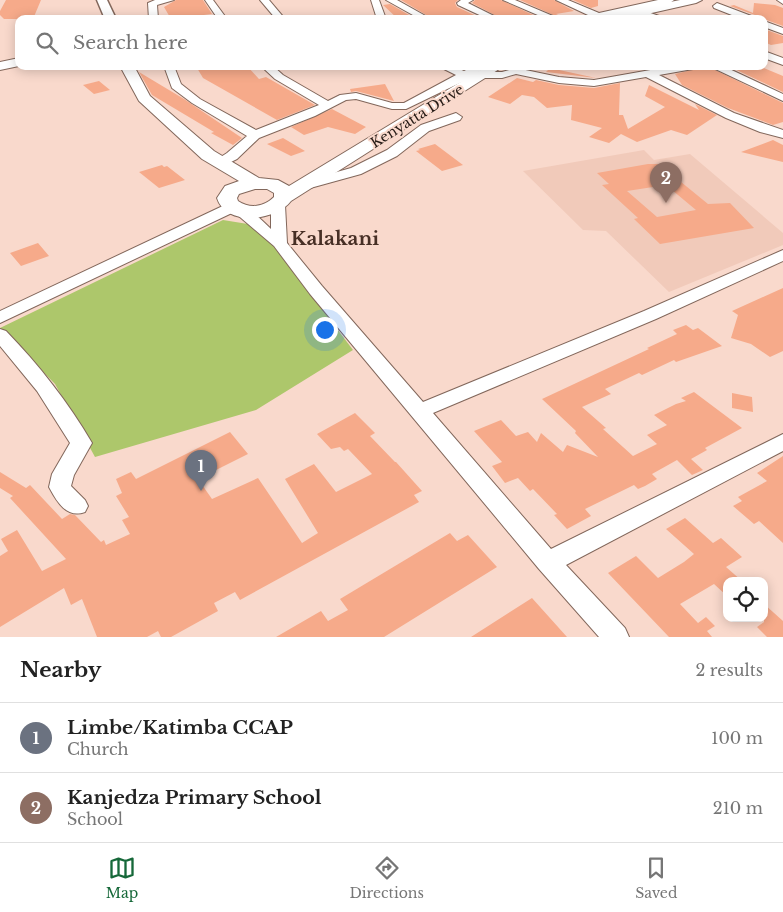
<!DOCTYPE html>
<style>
:root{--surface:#fff;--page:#f2f2f2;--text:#222;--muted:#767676;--line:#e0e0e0;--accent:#166839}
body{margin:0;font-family:"Libre Baskerville",serif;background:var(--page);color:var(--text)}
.controls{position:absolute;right:15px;bottom:15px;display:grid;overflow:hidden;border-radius:10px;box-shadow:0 2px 12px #0003}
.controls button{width:45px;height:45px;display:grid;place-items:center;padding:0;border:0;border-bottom:1px solid var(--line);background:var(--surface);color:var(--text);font:25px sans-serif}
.you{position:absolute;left:324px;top:329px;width:18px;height:18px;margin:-12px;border:4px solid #fff;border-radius:50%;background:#1a73e8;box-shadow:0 0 0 8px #1a73e833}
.badge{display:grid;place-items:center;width:32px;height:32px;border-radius:50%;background:var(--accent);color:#fff;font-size:16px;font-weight:700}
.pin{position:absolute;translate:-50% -41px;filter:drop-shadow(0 1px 2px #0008)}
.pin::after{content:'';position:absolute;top:26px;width:18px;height:15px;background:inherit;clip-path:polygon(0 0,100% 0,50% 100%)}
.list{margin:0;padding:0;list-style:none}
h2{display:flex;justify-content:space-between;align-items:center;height:65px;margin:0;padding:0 20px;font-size:21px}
h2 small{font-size:16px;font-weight:400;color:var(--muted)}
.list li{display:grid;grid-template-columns:32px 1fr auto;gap:15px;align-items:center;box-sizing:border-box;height:70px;padding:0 20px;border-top:1px solid var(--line)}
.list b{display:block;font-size:19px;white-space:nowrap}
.list p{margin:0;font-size:16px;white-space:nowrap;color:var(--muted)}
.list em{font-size:16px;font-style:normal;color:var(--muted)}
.icon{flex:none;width:28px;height:28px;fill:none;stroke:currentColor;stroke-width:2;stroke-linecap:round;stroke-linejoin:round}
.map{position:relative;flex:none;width:783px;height:637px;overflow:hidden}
.search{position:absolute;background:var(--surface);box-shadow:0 2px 12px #0003;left:15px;right:15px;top:15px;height:55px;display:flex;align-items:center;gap:12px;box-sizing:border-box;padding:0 18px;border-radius:10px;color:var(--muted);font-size:19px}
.sheet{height:205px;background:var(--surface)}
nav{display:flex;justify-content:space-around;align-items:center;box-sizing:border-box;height:70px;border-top:1px solid var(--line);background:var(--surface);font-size:14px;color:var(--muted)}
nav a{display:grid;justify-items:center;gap:2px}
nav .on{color:var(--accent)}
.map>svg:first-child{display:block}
.built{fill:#f1caba}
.green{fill:#adc76b}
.building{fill:#f6aa8a;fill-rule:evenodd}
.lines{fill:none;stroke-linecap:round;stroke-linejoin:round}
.minor-casing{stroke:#82675b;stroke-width:2}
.tertiary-casing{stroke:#82675b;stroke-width:3}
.secondary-casing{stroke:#82675b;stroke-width:2}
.minor{fill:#fff;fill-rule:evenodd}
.tertiary{fill:#fff;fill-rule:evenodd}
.secondary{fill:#fff;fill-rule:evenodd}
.labels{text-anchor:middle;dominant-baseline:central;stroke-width:4;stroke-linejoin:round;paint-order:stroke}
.far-street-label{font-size:14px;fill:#261b16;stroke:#f9d9cc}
.quarter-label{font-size:19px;font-weight:bold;fill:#472f25;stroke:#f9d9cc}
</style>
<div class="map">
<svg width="783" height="637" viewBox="0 0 783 637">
<rect width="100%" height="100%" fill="#f9d9cc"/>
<path class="built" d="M644 150 654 160 690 154 783 233V245L669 292 606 231 583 230 523 171Z"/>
<path class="green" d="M223 220 254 225 270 240 353 350 256 410 95 457 55 384 0 328Z"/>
<path class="building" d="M6 0H41L33 19H4L0 15V11Z
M176 0H203L212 14 171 19 164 7Z
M401 0H458L455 3 457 7 483 19 466 16 463 19H433Z
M475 0H501L542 19H502L472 3Z
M520 0H554L574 11 556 14 567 19H562Z
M573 0H598V6L591 8Z
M754 3 775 5 783 8V26L764 19H757L755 15 730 6 734 5 753 13Z
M390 4 416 19H398L383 5Z
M764 29 783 36V43L771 45 764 42Z
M212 66H247L259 79 266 77 315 105 277 120 203 78 197 68Z
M707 66 783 103V122L773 125 728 108 682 85 675 74Z
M728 66H759L783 76V92Z
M550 68 596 78 546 72Z
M139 72 184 99 242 138 233 145 211 133 214 132 152 95Z
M517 78 533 82 536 80 559 85 594 88 620 83 619 115H623L628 129 665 107 645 96 649 85 699 110 695 104 717 115 687 135 671 130 637 142 621 134 609 143 589 137 602 128 571 120 572 105 547 108 534 97 522 95 510 104 488 97Z
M99 81 110 90 94 94 83 85Z
M385 84 394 101 356 91 351 92 350 89Z
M332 109 366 127 355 134 328 127 304 135 291 127Z
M283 138 305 151 291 156 267 144Z
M773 140 783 145V162L741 152Z
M435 144 463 165 442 171 416 151 420 150 418 149Z
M648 164H659L708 204 730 203 754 228 660 244 634 219 638 218 602 185 609 184 597 173ZM666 185 696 210 657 217 627 191Z
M162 165 164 167 167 166 185 180 159 188 139 172Z
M38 243 49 256 21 266 10 253Z
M783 288V351L770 357 751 344 731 338 738 315 732 311Z
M686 325 693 330 698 328 722 346 676 362 674 360 642 375 639 373 605 389 611 394 582 407 606 428 603 429 633 456 657 444 647 435 667 425 654 415 676 404 686 401 681 398 694 392 742 428 705 448 707 450 691 459 703 470 692 475 677 460 652 474 657 479 645 486 638 489 634 485 585 509 591 516 567 529 554 515 557 514 533 489 530 491 518 478 505 483 492 466 502 462 474 431 501 420 516 436 528 432 537 442 541 433 563 452 567 445 598 457 575 433 576 431 542 399 649 349 647 348 677 334 673 330Z
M732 393 752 397 753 412 732 408Z
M355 413 375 433 370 436 395 462H396L422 491 414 495 419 502 240 600 235 592 214 603 218 611 171 637H161L158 631 147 637H97L82 599 71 605 64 588 0 627V556L8 551 1 539 17 530 42 571 66 559 10 498 13 496 0 488V472L26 488 30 485 62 519 70 514 75 515 101 542 104 540 106 545 130 534 122 520 129 517 116 496 122 493 116 479 131 472 136 479 230 432 248 454 198 479 212 499 258 478 302 543 318 533 285 479 314 464 336 492 372 474 348 449 344 451 340 447 331 449 317 434Z
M783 456V543L759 521 754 524 733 506 742 501 738 497 767 481 757 473Z
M685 518 713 543 721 538 742 557 726 567 742 581H727V596L714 584 680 604 698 623 706 617 715 626 707 631 712 637H669L608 573 636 556 658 578 684 562 694 554 666 529Z
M450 533 457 541 468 535 497 567 384 637H276L321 611 328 621 348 610 340 599Z
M532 598 567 637H471Z
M764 604 783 621V637H767L757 627 764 622Z"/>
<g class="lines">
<defs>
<path id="minor" d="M155 0H174L157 5 158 19H149L148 3Z
M205 0H213L227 19H218Z
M260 0H269L285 19H276Z
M371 0H379L386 19H377Z
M386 0H397L431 19H420Z
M461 0H473L468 3 500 19H488L458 5 457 3Z
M503 0H515L560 19H547Z
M556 0H568L599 13 658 0H674L670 3 595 19H577L588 15Z
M777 0H783V4Z
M717 3 754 17 755 19H742L714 8 713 6Z
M639 9 662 17 663 19H650L636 14V10Z
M764 21 783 28V34L764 27Z
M764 51 783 58V65L764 58Z
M164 66H174L181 84 200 99 256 130 319 105 275 79 261 66H273L283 75 328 101 340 95 356 93 392 103H404L456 75 438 66H452L464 71 474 66H487L470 78 406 109H392L356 99 346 100 315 116 259 138 237 159 225 165H215L213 162 227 153 247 136 192 103 172 88Z
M673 66H698L693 69 659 75 734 113 783 130V138L760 132 726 118 646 77 594 86 559 83 516 74 502 78H483L478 75 483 72H502L516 68 559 77 594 80Z
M709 66H723L783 94V101Z
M456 113 462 117 460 120 429 131 397 156 361 174 303 190 296 186 298 183 351 168 387 150 421 125Z
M278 201 283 202 285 205 287 243 322 286 423 402 644 311 783 250V261L656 319 433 413 551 549 783 434V451L566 565 625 628 629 637H599L539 569 310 294 274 246 234 212 0 323V311L227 204C244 200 259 218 271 229V205L273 202Z
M0 329 6 331C39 365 68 402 92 443L74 475 71 486 85 500 88 506 85 512C67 519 57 502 49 487L52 474 70 443 37 391 0 346Z"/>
<path id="tertiary" d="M97 0H107L116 19H105Z"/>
<path id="secondary" d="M680 0H702L696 3 625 19H601L607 15Z
M19 58V66L0 70V62Z
M120 66H134L150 96 214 151 259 178 278 180 289 186 487 66H504L291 201C276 221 226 227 217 198L225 186 239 181 202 159 139 101ZM255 189H267L274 193V197C264 207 250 209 238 201L237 198 239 194Z"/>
</defs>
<use href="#minor" class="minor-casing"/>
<use href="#tertiary" class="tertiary-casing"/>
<use href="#secondary" class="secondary-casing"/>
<use href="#minor" class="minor"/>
<use href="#tertiary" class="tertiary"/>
<use href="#secondary" class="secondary"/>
</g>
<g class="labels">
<g class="far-street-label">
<text transform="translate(417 116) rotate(-32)">Kenyatta Drive</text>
</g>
<g class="quarter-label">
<text x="335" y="238">Kalakani</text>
</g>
</g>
</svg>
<div class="controls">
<button><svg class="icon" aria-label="locate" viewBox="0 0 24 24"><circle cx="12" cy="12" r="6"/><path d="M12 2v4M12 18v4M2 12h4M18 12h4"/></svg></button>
</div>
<div class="you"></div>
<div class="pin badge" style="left:201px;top:491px;background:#6b7280">1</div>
<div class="pin badge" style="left:666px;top:203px;background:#8d6e63">2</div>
<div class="search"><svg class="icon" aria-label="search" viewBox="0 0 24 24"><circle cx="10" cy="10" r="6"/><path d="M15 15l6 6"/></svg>Search here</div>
</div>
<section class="sheet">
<h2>Nearby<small>2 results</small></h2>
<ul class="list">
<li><span class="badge" style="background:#6b7280">1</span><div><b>Limbe/Katimba CCAP</b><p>Church</p></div><em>100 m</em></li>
<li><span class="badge" style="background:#8d6e63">2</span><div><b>Kanjedza Primary School</b><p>School</p></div><em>210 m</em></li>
</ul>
</section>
<nav>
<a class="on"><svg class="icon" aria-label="map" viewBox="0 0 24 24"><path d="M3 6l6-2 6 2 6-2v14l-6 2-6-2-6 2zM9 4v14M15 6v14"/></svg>Map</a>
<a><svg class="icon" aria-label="directions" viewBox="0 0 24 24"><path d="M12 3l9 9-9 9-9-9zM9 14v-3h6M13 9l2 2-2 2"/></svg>Directions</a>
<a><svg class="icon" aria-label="saved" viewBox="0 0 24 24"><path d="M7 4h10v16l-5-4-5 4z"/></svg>Saved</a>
</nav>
